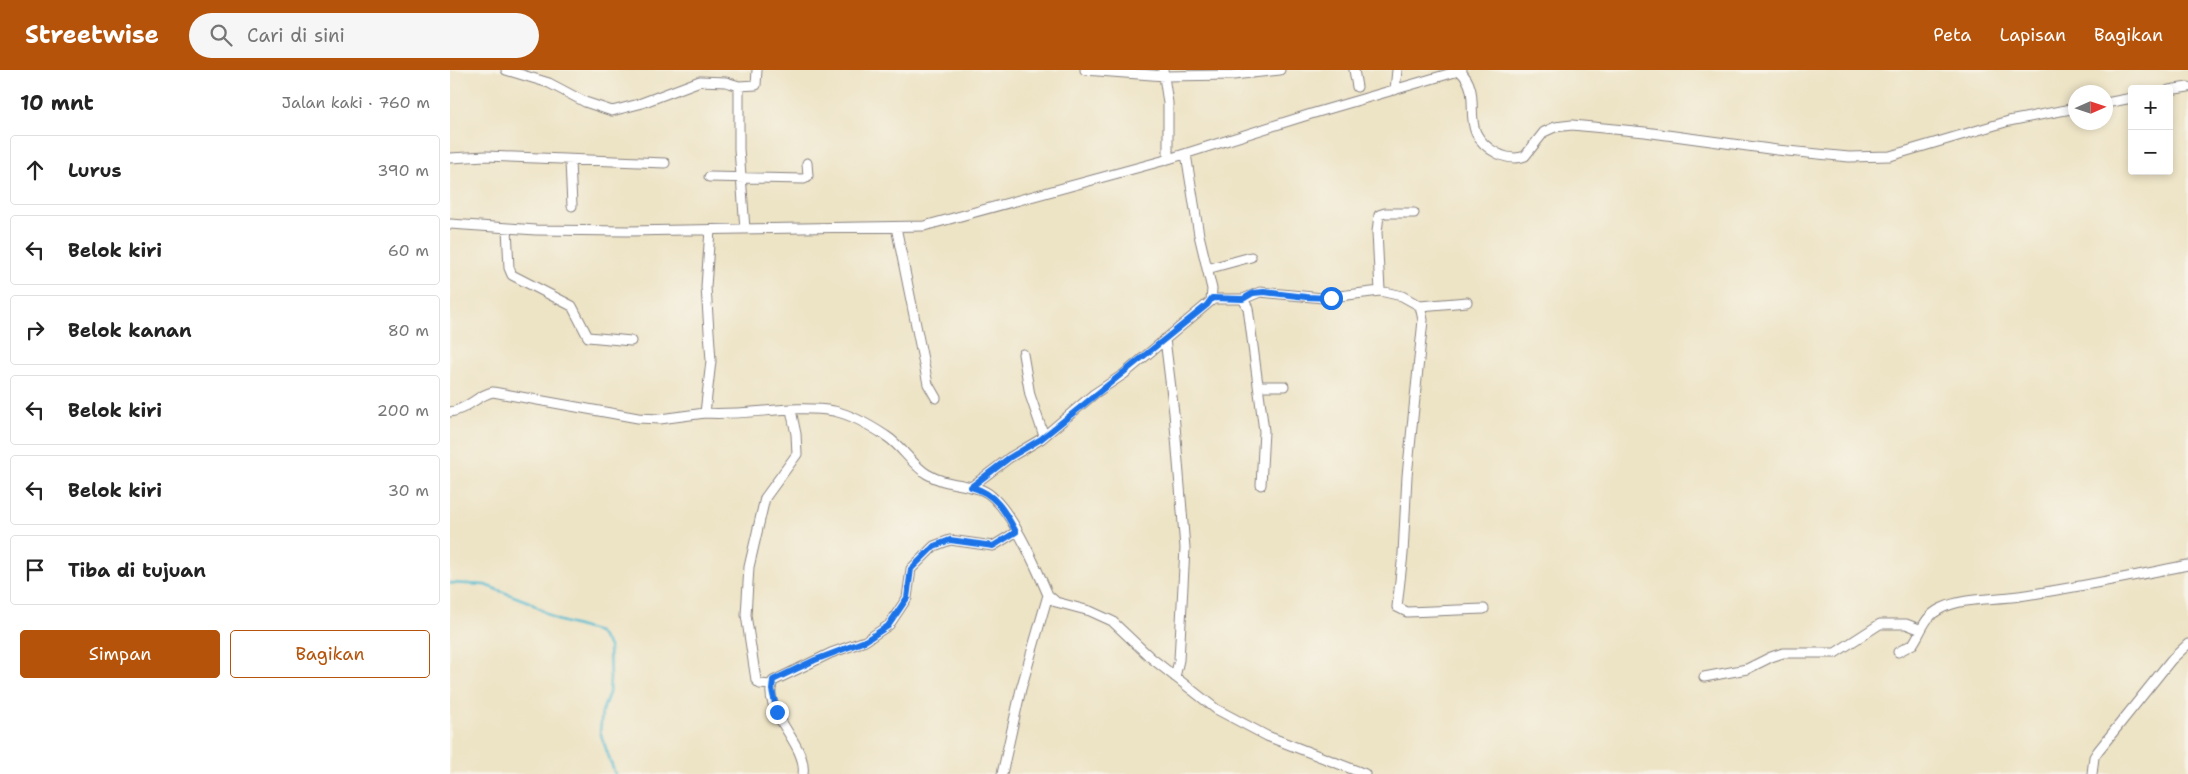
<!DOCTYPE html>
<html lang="id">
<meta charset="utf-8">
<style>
:root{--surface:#fff;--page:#f6f6f6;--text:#222;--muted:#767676;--line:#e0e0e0;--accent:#b45309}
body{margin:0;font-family:"Shantell Sans",sans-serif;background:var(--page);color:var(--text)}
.controls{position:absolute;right:15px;top:15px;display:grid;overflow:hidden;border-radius:5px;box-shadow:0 2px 8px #0003}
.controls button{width:45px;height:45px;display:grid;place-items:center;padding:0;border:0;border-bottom:1px solid var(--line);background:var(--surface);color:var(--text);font:25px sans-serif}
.compass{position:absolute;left:1618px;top:15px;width:45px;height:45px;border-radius:50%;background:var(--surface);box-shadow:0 2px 8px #0003;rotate:87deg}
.stop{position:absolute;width:15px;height:15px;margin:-11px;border:4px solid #1a73e8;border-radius:50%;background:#fff}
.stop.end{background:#1a73e8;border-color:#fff;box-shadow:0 1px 5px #0008}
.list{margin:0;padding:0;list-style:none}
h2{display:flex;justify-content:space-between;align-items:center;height:65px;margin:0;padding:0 20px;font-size:21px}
h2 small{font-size:16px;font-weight:400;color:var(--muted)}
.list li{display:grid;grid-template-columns:32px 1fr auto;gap:15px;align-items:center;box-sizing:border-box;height:70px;margin:0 10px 10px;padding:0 10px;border:1px solid var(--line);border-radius:5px}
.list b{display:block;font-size:19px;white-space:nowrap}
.list em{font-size:16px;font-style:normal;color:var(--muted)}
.actions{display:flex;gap:10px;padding:15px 20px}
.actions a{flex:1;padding:11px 0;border:1px solid var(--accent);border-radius:5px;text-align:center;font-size:18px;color:var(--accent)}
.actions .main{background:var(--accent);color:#fff}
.icon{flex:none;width:28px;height:28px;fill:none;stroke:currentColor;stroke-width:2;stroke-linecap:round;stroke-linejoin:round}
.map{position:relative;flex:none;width:1738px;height:704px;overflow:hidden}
header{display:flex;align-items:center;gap:30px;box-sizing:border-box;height:70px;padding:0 25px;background:var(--accent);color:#fff}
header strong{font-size:24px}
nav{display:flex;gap:28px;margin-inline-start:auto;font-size:18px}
.search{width:350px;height:45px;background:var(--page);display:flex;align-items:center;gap:12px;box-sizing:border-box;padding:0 18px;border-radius:28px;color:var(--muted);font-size:19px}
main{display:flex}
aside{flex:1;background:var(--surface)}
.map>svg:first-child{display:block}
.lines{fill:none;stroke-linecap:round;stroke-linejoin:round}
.stream{stroke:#53bad0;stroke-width:2.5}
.street-casing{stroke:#888280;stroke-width:11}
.street{stroke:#fff;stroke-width:9}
.route{stroke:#1a73e8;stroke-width:6}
</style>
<header>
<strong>Streetwise</strong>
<div class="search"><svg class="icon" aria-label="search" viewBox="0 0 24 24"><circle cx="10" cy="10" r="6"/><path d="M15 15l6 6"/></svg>Cari di sini</div>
<nav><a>Peta</a><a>Lapisan</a><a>Bagikan</a></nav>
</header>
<main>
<aside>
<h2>10 mnt<small>Jalan kaki · 760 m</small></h2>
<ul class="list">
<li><svg class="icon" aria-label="ahead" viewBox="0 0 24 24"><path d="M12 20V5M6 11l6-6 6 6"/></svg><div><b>Lurus</b></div><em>390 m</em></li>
<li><svg class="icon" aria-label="left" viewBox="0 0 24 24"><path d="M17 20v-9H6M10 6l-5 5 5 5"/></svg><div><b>Belok kiri</b></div><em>60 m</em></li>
<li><svg class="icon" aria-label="right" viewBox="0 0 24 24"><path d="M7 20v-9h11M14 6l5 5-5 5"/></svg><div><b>Belok kanan</b></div><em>80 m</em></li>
<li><svg class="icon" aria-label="left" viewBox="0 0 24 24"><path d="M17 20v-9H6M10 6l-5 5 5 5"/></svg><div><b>Belok kiri</b></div><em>200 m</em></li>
<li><svg class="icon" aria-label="left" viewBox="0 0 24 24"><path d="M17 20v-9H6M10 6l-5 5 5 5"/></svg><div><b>Belok kiri</b></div><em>30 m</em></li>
<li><svg class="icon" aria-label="arrive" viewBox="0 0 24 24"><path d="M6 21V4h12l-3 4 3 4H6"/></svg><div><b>Tiba di tujuan</b></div></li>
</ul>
<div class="actions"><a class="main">Simpan</a><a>Bagikan</a></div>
</aside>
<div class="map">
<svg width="1738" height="704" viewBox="0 0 1738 704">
<rect width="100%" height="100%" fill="#f7f3e8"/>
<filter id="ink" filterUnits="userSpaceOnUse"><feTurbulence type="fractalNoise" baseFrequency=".02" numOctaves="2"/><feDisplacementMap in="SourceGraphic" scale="10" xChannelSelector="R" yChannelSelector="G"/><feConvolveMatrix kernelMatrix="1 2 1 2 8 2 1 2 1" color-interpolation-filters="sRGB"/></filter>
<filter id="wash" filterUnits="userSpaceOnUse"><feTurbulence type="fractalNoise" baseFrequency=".0096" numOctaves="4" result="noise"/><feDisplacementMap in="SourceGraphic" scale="20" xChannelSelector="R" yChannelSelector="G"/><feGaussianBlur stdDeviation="1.12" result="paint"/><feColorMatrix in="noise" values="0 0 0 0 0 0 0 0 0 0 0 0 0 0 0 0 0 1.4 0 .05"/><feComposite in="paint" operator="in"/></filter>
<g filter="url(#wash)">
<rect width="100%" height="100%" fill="#ede3c5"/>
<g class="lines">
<path class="stream" d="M0 513 35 515 79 532 107 550 148 562 159 576 160 609 159 623 152 642 150 662 165 704"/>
</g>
</g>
<g filter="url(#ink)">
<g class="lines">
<defs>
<path id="street" d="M56 0 99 13 135 32 162 41 189 34 250 11 276 12 289 16
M635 0 715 6 783 5 830 0
M713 0 718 33V89
M904 0 907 17
M1010 1C1030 20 1017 43 1026 63 1034 79 1057 93 1075 86L1094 62 1105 57 1122 55 1195 62 1327 80 1399 87 1440 86 1559 51 1626 38
M945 20 947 0
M1719 20 1738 17
M1656 33 1682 28
M0 88 36 86 215 93
M120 91 122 136
M259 107 354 109 358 106 357 93
M0 154 86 160 178 161 474 156 712 91 861 44 1012 0
M446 157 478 314 486 328
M57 158 59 198 62 205 122 236 138 267 181 271
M295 159 289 79V16L306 15 307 0
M260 160 256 217 261 291 255 343C297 346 342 334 384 341 402 345 421 356 436 366 452 376 462 395 477 404 495 415 513 413 532 420 558 430 587 499 598 525L606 532 640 541 662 551 700 587 766 639 817 666 915 704
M757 199 801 187
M930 221 927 162 929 145 935 143H964
M762 229H793L798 238 814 361 811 415
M793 229 810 222 873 228 930 221 952 226 970 236 973 250 957 406 953 484 947 537 957 542 1034 539
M970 236 1017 232
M715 269 724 343 735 478 729 590 725 607
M573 284 580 325 594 366
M808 316H834
M0 342C17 340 27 325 43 322L188 348 210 349 255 343
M521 417 559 388 591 369 644 324 674 304 761 231 762 219 749 165 736 84
M1448 582 1463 574C1472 561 1474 547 1490 539 1513 527 1543 530 1569 526 1625 518 1682 506 1738 495
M1254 607 1297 599 1321 587 1333 583H1385L1430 554H1456L1469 559
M321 615 310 614 306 610 296 545 299 497 315 428 347 384 346 364 341 340
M353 704C358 674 310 641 323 611L381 583 415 571 439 555 457 528 461 499 484 476 500 470 543 476 566 462
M552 704 571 619 598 525
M1642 704 1644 687 1648 681 1721 590 1738 574"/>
</defs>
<use href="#street" class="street-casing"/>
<use href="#street" class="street"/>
</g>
</g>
<g class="lines" filter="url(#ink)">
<path class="route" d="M327 642 322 620 323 610 365 590 415 571 438 556 457 528 461 499 484 476 500 470 543 476 566 462C555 441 545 423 521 417L559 388 591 369 757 235 762 228 793 229 803 223 814 222 856 227 881 228"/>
</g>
</svg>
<div class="controls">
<button>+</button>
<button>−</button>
</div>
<svg class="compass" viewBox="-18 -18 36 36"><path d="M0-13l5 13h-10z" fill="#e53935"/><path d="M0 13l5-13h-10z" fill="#767676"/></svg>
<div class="stop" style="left:881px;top:228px"></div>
<div class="stop end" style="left:327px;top:642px"></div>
</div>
</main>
